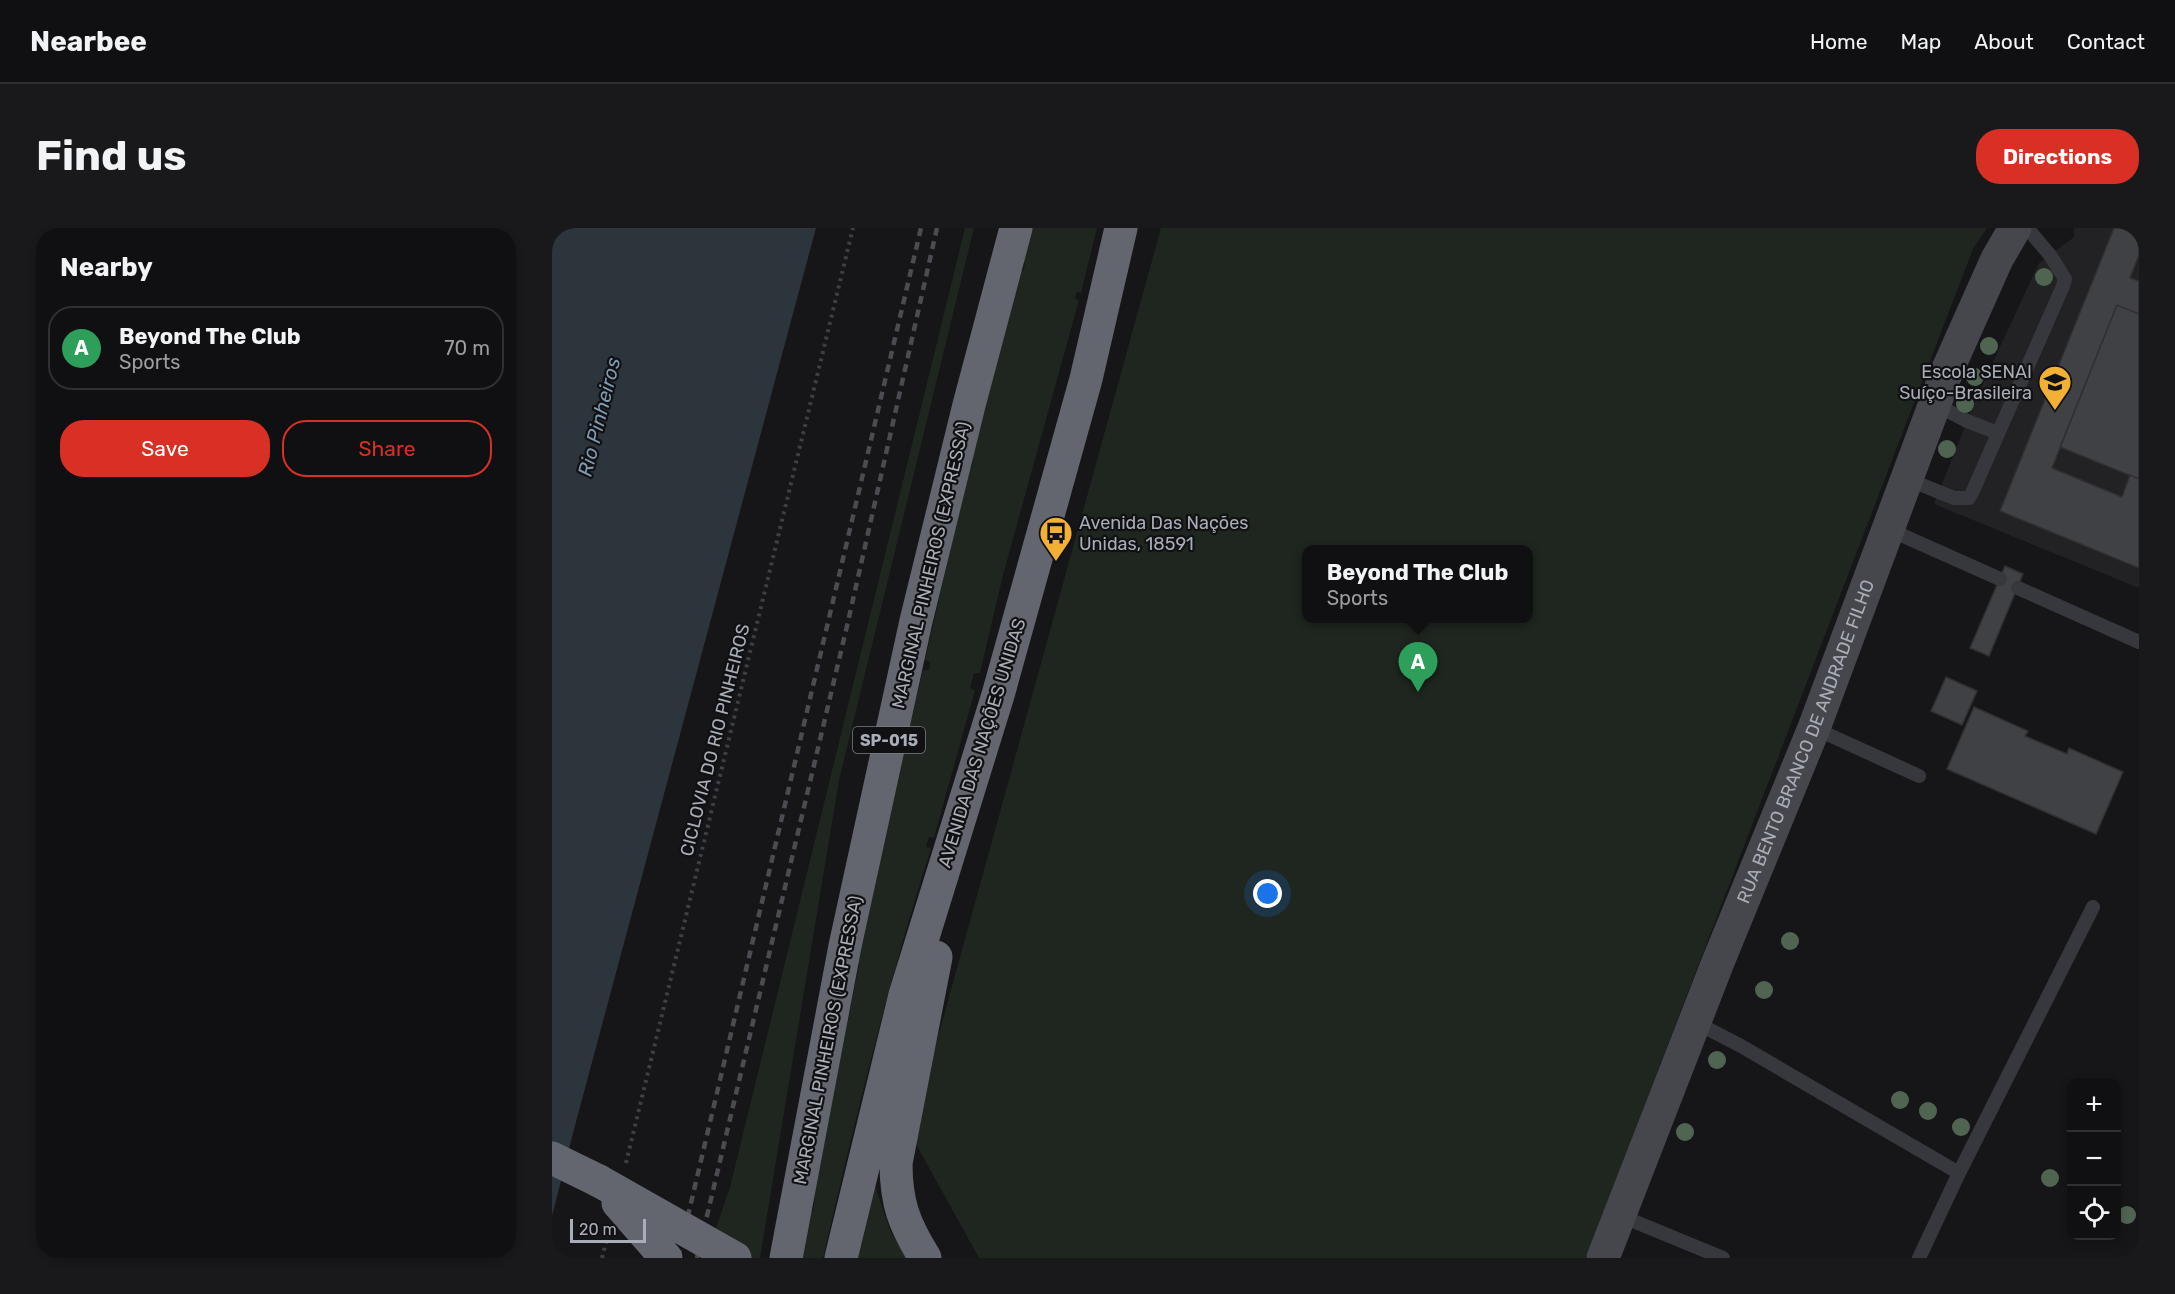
<!DOCTYPE html>
<meta charset="utf-8">
<style>
:root{--surface:#101012;--page:#19191b;--text:#f1f3f6;--muted:#9c9d9f;--line:#303032;--accent:#d93025}
body{margin:0;font-family:Rubik,sans-serif;background:var(--page);color:var(--text)}
.controls{position:absolute;right:18px;bottom:18px;display:grid;overflow:hidden;border-radius:12px;box-shadow:0 3px 9px #0003}
.controls button{width:54px;height:54px;display:grid;place-items:center;padding:0;border:0;border-bottom:2px solid var(--line);background:var(--surface);color:var(--text);font:30px sans-serif}
.scale{position:absolute;left:18px;bottom:15px;width:76px;box-sizing:border-box;padding-left:6px;border:3px solid #a8adb8;border-top:0;font-size:16px;line-height:21px;white-space:nowrap;color:#a8adb8;-webkit-text-stroke:4px #111113;paint-order:stroke}
.you{position:absolute;left:716px;top:666px;width:21px;height:21px;margin:-15px;border:4px solid #fff;border-radius:50%;background:#1a73e8;box-shadow:0 0 0 9px #1a73e833}
.badge{display:grid;place-items:center;width:39px;height:39px;border-radius:50%;background:var(--accent);color:#fff;font-size:20px;font-weight:700}
.pin{position:absolute;translate:-50% -50px;filter:drop-shadow(0 2px 3px #0008)}
.pin::after{content:'';position:absolute;top:32px;width:21px;height:18px;background:inherit;clip-path:polygon(0 0,100% 0,50% 100%)}
.popup{position:absolute;left:750px;top:317px;width:231px;height:78px;box-sizing:border-box;display:grid;place-content:center;border-radius:12px;background:var(--surface);filter:drop-shadow(0 2px 4px #0005);font-size:20px;white-space:nowrap;color:var(--muted)}
.popup b{font-size:22px;color:var(--text)}
.popup::after{content:'';position:absolute;left:50%;top:100%;margin-left:-12px;border:12px solid transparent;border-top-color:var(--surface)}
.list{margin:0;padding:0;list-style:none}
h2{display:flex;justify-content:space-between;align-items:center;height:78px;margin:0;padding:0 24px;font-size:26px}
h2 small{font-size:20px;font-weight:400;color:var(--muted)}
.list li{display:grid;grid-template-columns:39px 1fr auto;gap:18px;align-items:center;box-sizing:border-box;height:84px;margin:0 12px 12px;padding:0 12px;border:2px solid var(--line);border-radius:24px}
.list b{display:block;font-size:22px;white-space:nowrap}
.list p{margin:0;font-size:20px;white-space:nowrap;color:var(--muted)}
.list em{font-size:20px;font-style:normal;color:var(--muted)}
.actions{display:flex;gap:12px;padding:18px 24px}
.actions a{flex:1;padding:14px 0;border:2px solid var(--accent);border-radius:24px;text-align:center;font-size:21px;color:var(--accent)}
.actions .main{background:var(--accent);color:#fff}
.icon{flex:none;width:33px;height:33px;fill:none;stroke:currentColor;stroke-width:2;stroke-linecap:round;stroke-linejoin:round}
.map{position:relative;flex:none;width:1587px;height:1030px;overflow:hidden;border-radius:24px}
header{display:flex;align-items:center;gap:36px;box-sizing:border-box;height:84px;padding:0 30px;background:var(--surface);border-bottom:2px solid var(--line)}
header strong{font-size:28px}
nav{display:flex;gap:33px;margin-inline-start:auto;font-size:21px}
.intro{display:flex;align-items:center;justify-content:space-between;box-sizing:border-box;height:144px;padding:0 36px}
h1{margin:0;font-size:42px}
.button{padding:15px 27px;border-radius:24px;background:var(--accent);color:#fff;font-size:21px;font-weight:700}
main{display:flex;gap:36px;padding:0 36px}
aside{flex:1;background:var(--surface);border-radius:24px;box-shadow:0 3px 9px #0003}
.map>svg:first-child{display:block}
.built{fill:#222225}
.green{fill:#1e261f;fill-rule:evenodd}
.water{fill:#2c353c}
.building{fill:#404145;stroke:#303034;stroke-width:1.5}
.lines{fill:none;stroke-linecap:round;stroke-linejoin:round}
.path{stroke:#3d3f44;stroke-width:4;stroke-dasharray:3 4.5;stroke-linecap:butt}
.lane{stroke:#37383d;stroke-width:14}
.secondary{stroke:#45474d;stroke-width:33}
.highway{stroke:#63666e;stroke-width:33}
.rail{stroke:#4a4c52;stroke-width:4.5;stroke-dasharray:8 6;stroke-linecap:butt}
.highway-bridge{stroke:#63666e;stroke-width:33}
.tree{fill:#506452}
.labels{text-anchor:middle;dominant-baseline:central;stroke-width:4.5;stroke-linejoin:round;paint-order:stroke}
.shield{fill:#111113;stroke:#7b7e86;stroke-width:1.5}
.shield-label{font-size:16px;font-weight:bold;fill:#a8adb8}
.poi-label{font-size:18px;fill:#a8adb8;stroke:#111113;text-anchor:end}
.street-label{font-size:18px;fill:#a8adb8;stroke:#111113}
.water-label{font-size:20px;font-style:italic;fill:#7f9bb3;stroke:#111113}
</style>
<header>
<strong>Nearbee</strong>
<nav><a>Home</a><a>Map</a><a>About</a><a>Contact</a></nav>
</header>
<div class="intro"><h1>Find us</h1><a class="button">Directions</a></div>
<main>
<aside>
<h2>Nearby<small></small></h2>
<ul class="list">
<li><span class="badge" style="background:#2e9e5b">A</span><div><b>Beyond The Club</b><p>Sports</p></div><em>70 m</em></li>
</ul>
<div class="actions"><a class="main">Save</a><a>Share</a></div>
</aside>
<div class="map">
<svg width="1587" height="1030" viewBox="0 0 1587 1030">
<rect width="100%" height="100%" fill="#161618"/>
<path class="built" d="M1522 0H1587V360L1382 276 1423 173 1487 35 1522 9Z"/>
<path class="green" d="M413 0H422L287 552 208 1030H154L178 959Z
M473 0H545L529 65 525 64 523 71 527 72 451 347 428 445H422L418 460 423 462 382 610 377 609 374 619 379 620C336 755 303 892 271 1030H250L258 983H261L263 970 261 969 307 737 303 735 371 442H377L378 434 373 432 417 240 419 241 421 234 418 233 462 40 471 43 473 35 463 32Z
M609 0H1435L1421 21 1034 1030H427L359 907ZM755 322H977V390H755Z
M323 958 340 1007 358 1030H305Z"/>
<path class="water" d="M0 0H264L21 905 0 988Z"/>
<path class="building" d="M1562 0H1580L1587 3V27L1578 50 1587 53V86L1565 77 1500 240 1570 269 1578 247 1587 251V340L1448 283Z
M1565 77 1587 86V251L1508 219Z
M1453 338 1471 346 1437 428 1418 420Z
M1394 449 1425 463 1410 497 1379 483Z
M1422 479 1476 503 1473 508 1515 526 1517 520 1571 544 1544 606 1395 541Z"/>
<g class="lines">
<path class="path" d="M74 935 301 0
M50 1030 56 1006"/>
<path class="lane" d="M1383 176 1415 193 1446 205
M1355 251 1402 270H1417L1420 265 1511 58 1513 51 1498 27 1475 0
M1336 301 1448 351
M1466 360 1587 414
M1262 500 1367 548
M1143 794 1189 818 1407 945
M1069 988 1171 1030
M1367 1030 1407 945 1541 679"/>
<path class="secondary" id="s1" d="M1051 1030 1166 734 1262 500 1395 143 1445 31 1463 0"/>
<path class="highway" d="M0 930 47 953
M234 1030 293 718 364 393 417 177 464 0
M289 1030 353 767 446 467 534 151 569 0
M373 1030C352 996 344 975 344 935L384 729"/>
<path class="rail" d="M126 1030 369 0
M145 1030 295 398 385 0"/>
<path class="highway-bridge" d="M47 953 183 1030
M66 975 114 1030"/>
</g>
<g class="tree">
<circle cx="1492" cy="49" r="9"/>
<circle cx="1437" cy="118" r="9"/>
<circle cx="1423" cy="149" r="9"/>
<circle cx="1413" cy="176" r="9"/>
<circle cx="1395" cy="221" r="9"/>
<circle cx="1238" cy="713" r="9"/>
<circle cx="1212" cy="762" r="9"/>
<circle cx="1165" cy="832" r="9"/>
<circle cx="1348" cy="872" r="9"/>
<circle cx="1376" cy="883" r="9"/>
<circle cx="1409" cy="899" r="9"/>
<circle cx="1133" cy="904" r="9"/>
<circle cx="1498" cy="950" r="9"/>
<circle cx="1575" cy="987" r="9"/>
</g>
<defs>
<symbol id="university-pin" viewBox="-11 -11 22 30"><path d="M0 17L-7.5 6A9.5 9.5 0 1 1 7.5 6Z" fill="#f2b134" stroke="#111113"/><path d="M0-5L7-2L0 1L-7-2ZM-4 1L0 2.5L4 1V4Q0 6-4 4Z" fill="#111"/></symbol>
<symbol id="bus-pin" viewBox="-11 -11 22 30"><path d="M0 17L-7.5 6A9.5 9.5 0 1 1 7.5 6Z" fill="#f2b134" stroke="#111113"/><path d="M-5-6H5V4H4V6H2V4H-2V6H-4V4H-5ZM-3.5-4V0h7V-4ZM-3.5 1.2v1.5H-2V1.2ZM2 1.2v1.5H3.5V1.2Z" fill="#111"/></symbol>
</defs>
<g fill-rule="evenodd">
<use href="#university-pin" x="1484" y="135" width="38" height="52"/>
<use href="#bus-pin" x="485" y="286" width="38" height="52"/>
</g>
<g class="labels">
<rect class="shield" x="301" y="499" width="72" height="26" rx="4.5"/>
<g class="shield-label">
<text x="337" y="512">SP-015</text>
</g>
<g class="poi-label">
<text x="1480" y="144">Escola SENAI<tspan x="1480" dy="21">Suíço-Brasileira</tspan></text>
<text x="527" y="295" text-anchor="start">Avenida Das Nações<tspan x="527" dy="21">Unidas, 18591</tspan></text>
</g>
<g class="street-label">
<text transform="translate(379 337) rotate(-77)">MARGINAL PINHEIROS (EXPRESSA)</text>
<text transform="translate(163 512) rotate(-76)">CICLOVIA DO RIO PINHEIROS</text>
<text stroke="none"><textPath href="#s1" startOffset="555">RUA BENTO BRANCO DE ANDRADE FILHO</textPath></text>
<text transform="translate(430 515) rotate(-73)">AVENIDA DAS NAÇÕES UNIDAS</text>
<text transform="translate(276 812) rotate(-79)">MARGINAL PINHEIROS (EXPRESSA)</text>
</g>
<g class="water-label">
<text transform="translate(47 189) rotate(-76)">Rio Pinheiros</text>
</g>
</g>
</svg>
<div class="controls">
<button>+</button>
<button>−</button>
<button><svg class="icon" aria-label="locate" viewBox="0 0 24 24"><circle cx="12" cy="12" r="6"/><path d="M12 2v4M12 18v4M2 12h4M18 12h4"/></svg></button>
</div>
<div class="scale">20 m</div>
<div class="you"></div>
<div class="pin badge" style="left:866px;top:464px;background:#2e9e5b">A</div>
<div class="popup"><b>Beyond The Club</b>Sports</div>
</div>
</main>
